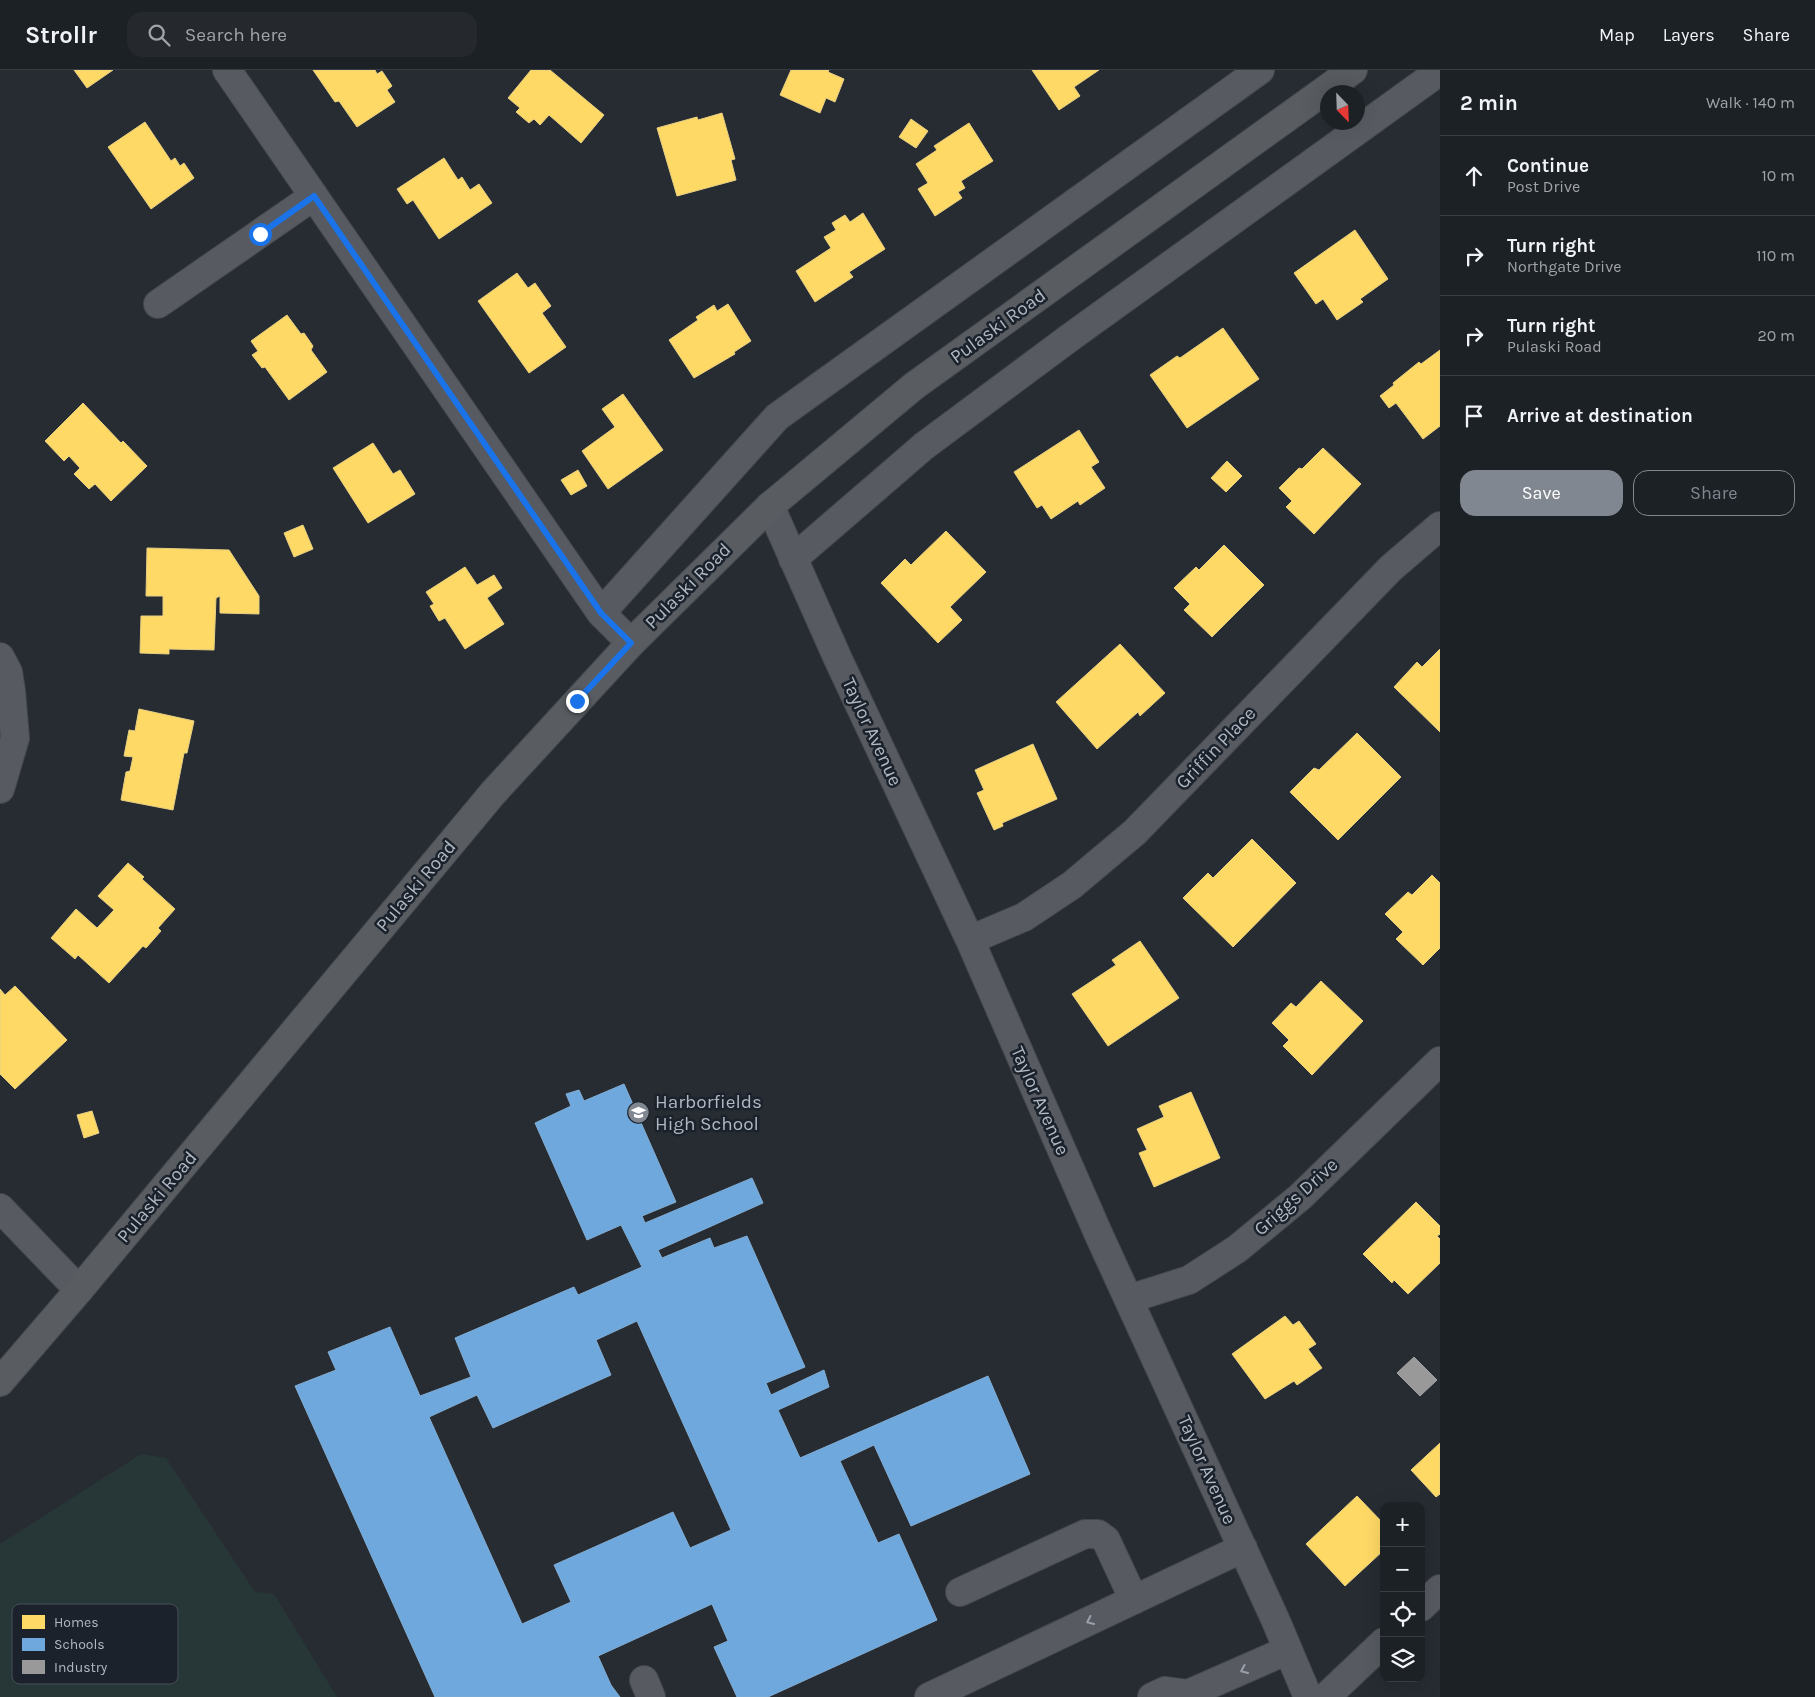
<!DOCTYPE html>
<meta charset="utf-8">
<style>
:root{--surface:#1c2126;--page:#25292e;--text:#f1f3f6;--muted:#a0a3a7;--line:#3a3e43;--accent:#808790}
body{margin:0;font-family:Karla,sans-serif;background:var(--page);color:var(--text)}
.controls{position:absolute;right:15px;bottom:15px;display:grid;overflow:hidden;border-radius:10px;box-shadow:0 5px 20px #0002}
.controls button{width:45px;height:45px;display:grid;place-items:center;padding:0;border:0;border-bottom:1px solid var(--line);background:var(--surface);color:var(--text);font:25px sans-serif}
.compass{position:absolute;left:1320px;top:15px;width:45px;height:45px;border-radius:50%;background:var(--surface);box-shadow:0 5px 20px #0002;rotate:157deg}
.stop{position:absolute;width:15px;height:15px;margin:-11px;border:4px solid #1a73e8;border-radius:50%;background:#fff}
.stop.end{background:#1a73e8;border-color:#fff;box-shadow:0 1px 5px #0008}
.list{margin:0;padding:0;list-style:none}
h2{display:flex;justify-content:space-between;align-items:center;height:65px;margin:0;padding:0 20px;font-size:21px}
h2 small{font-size:16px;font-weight:400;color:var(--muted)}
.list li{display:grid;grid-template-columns:32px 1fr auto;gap:15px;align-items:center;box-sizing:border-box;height:80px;padding:0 20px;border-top:1px solid var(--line)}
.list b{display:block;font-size:19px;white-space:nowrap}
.list p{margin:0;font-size:16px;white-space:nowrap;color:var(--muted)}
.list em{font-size:16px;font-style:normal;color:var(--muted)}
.actions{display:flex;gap:10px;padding:15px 20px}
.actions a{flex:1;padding:11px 0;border:1px solid var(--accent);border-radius:15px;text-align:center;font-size:18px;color:var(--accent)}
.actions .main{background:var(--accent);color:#fff}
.icon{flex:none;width:28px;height:28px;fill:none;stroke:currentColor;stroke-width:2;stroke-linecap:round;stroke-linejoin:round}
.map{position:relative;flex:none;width:1440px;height:1627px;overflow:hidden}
header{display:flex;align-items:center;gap:30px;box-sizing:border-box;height:70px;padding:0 25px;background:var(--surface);border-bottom:1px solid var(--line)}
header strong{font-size:24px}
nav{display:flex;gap:28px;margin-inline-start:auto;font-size:18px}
.search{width:350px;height:45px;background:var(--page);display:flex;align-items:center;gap:12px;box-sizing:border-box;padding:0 18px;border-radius:15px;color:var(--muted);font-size:19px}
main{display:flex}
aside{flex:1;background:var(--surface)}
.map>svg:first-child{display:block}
.green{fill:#273738}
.homes{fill:#ffd966;stroke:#e7cf82}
.schools{fill:#6fa8dc;stroke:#82add4;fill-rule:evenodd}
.industry{fill:#999;stroke:#a0a2a6}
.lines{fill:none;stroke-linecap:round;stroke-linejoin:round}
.minor-casing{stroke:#44484c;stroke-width:30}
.major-casing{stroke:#44484f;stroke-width:30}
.minor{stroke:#575a60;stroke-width:28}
.major{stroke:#595d62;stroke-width:28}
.oneway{stroke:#9aa0aa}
.route{stroke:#1a73e8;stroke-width:6}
.labels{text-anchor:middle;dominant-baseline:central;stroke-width:5;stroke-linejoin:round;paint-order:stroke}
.street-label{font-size:19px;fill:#b0b8c3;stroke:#1b222b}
.poi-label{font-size:19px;fill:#b0b8c3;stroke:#1b222b;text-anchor:start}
.key{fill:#1b222b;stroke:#484f59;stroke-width:1}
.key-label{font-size:14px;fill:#b0b8c3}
</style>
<header>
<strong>Strollr</strong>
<div class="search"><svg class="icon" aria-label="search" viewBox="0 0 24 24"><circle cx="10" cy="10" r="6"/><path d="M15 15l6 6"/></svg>Search here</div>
<nav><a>Map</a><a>Layers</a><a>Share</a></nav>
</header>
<main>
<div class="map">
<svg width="1440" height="1627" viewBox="0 0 1440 1627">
<rect width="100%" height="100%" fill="#262c32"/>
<path class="green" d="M141 1384 166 1388 255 1522 274 1524 337 1627H0V1474Z"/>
<path class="homes" d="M74 0H113L87 18Z
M313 0H375L377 4 382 1 392 16 387 20 395 32 357 57 339 31 335 32Z
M531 0H550L604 45 581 73 549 45 540 55 534 49 529 53 516 42 520 38 508 28Z
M791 0H829L828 2 844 9 835 32 826 28 820 43 780 25Z
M1032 0H1099L1074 17 1080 26 1059 40Z
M722 43 735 89 731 90 736 110 677 126 657 58 697 47 698 50Z
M911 49 928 61 916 78 899 67Z
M145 52 171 91 175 88 180 96 184 93 194 108 151 139 108 77Z
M969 53 993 91 961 111 965 118 958 122 962 128 935 146 918 119 928 113 916 94 937 80 934 76Z
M444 88 458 110 462 107 470 120 479 114 492 133 439 169 413 130 407 134 397 119Z
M863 143 885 179 849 202 853 207 815 232 796 201 831 178 824 167 836 160 832 153 845 145 850 152Z
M1355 160 1388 209 1360 229 1363 232 1337 250 1323 229 1316 234 1294 203Z
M517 203 528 218 535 213 551 236 542 243 566 277 529 303 478 231Z
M728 234 751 271 734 282 735 284 694 308 669 270 698 250 696 247 714 235 717 241Z
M287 245 301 264 304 263 313 276 311 280 327 302 289 330 265 297 262 298 252 285 258 281 251 271Z
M1223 258 1259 309 1187 358 1150 305 1177 286 1180 288Z
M1440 280V356L1423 369 1396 333 1389 338 1380 326 1394 315 1393 313 1419 292 1421 294Z
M623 324 663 380 608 419 582 381 615 357 602 339Z
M83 333 121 373 123 371 147 396 111 431 95 414 89 419 74 404 80 398 69 386 64 391 45 371Z
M1079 360 1099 392 1091 397 1105 418 1080 435 1078 431 1051 449 1042 435 1037 438 1014 402Z
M373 373 393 404 400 400 415 424 368 453 333 398Z
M1323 378 1361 414 1314 464 1286 437 1292 431 1279 418 1299 398 1302 399Z
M1227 391 1242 406 1226 422 1211 408Z
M578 400 587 416 571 425 561 410Z
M303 455 313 479 294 487 284 463Z
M946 461 986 502 950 537 962 550 938 573 881 513 905 489 911 495Z
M1224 475 1264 515 1212 567 1184 540 1190 534 1174 518 1196 497 1199 500Z
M147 478 229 480 259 526V544L220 543V526L216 528 214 580 169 579V584L140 583 141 546H163V526H146Z
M465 497 477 515 494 505 502 518 487 528 504 554 465 579 445 548 439 551 430 536 434 534 426 522Z
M1120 574 1165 623 1140 646 1138 642 1097 679 1056 632Z
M1440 579V662L1394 617 1417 592 1422 597Z
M139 639 194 651 187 683H184L173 740 121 730 126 702 130 701 133 687 124 686 129 660 135 661Z
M1357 663 1401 707 1338 770 1290 722 1314 698 1319 700Z
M1033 674 1057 729 1002 753 1003 756 994 760 977 723 984 720 975 700Z
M1252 769 1296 813 1233 877 1183 828 1208 803 1213 808Z
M128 793 144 807 142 809 175 839 158 858 161 861 146 878 143 876 109 913 78 885 75 889 51 868 76 839 97 858 114 840 98 826Z
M1432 805 1440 813V878L1423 895 1396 869 1403 862 1385 844 1408 822 1412 825Z
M1140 871 1179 928 1108 976 1072 924 1116 895 1112 890Z
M1321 911 1363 951 1312 1005 1283 976 1289 970 1272 953 1291 933 1296 937Z
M15 916 67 970 15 1019 0 1004V919L5 925Z
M1191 1022 1220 1088 1154 1117 1139 1083 1147 1080 1137 1059 1164 1047 1159 1036Z
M92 1041 99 1063 84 1068 77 1045Z
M1416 1132 1440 1156V1164L1437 1166 1440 1169V1193L1408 1224 1394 1210 1392 1213 1363 1184Z
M1285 1246 1293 1255 1299 1251 1316 1274 1308 1279 1322 1298 1297 1315 1294 1311 1265 1329 1232 1284Z
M1440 1373V1424L1436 1427 1411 1400Z
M1357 1426 1384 1454V1480L1345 1516 1306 1474Z"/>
<path class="schools" d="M624 1014 676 1132 642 1146 645 1153 752 1108 763 1133 658 1180 662 1188 710 1168 714 1178 747 1166 805 1297 766 1313 771 1325 824 1300 829 1317 778 1340 800 1388 988 1306 1030 1404 911 1456 874 1375 840 1391 878 1473 899 1464 937 1550 768 1627H737L714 1577 728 1571 712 1534 598 1586 611 1615 620 1627H435L295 1316 336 1300 328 1282 390 1257 420 1326 471 1307 455 1268 574 1217 578 1225 642 1197 621 1155 587 1170 535 1053 571 1036 566 1024 579 1020 584 1031ZM637 1251 731 1460 690 1478 673 1442 554 1495 571 1532 522 1554 429 1347 477 1325 493 1358 611 1305 596 1270Z"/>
<path class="industry" d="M1414 1287 1437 1310 1420 1326 1397 1303Z"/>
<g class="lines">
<defs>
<path id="minor" d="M227 0 601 543 631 573
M158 234 314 126
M770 436 838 589 970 870 1098 1163 1275 1549 1308 1627
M793 489 924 376 1072 266 1440 1
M601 543 777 347 1260 0
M0 587 8 602 11 621 15 668 0 719
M970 870 1024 847 1072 815 1135 762 1391 498 1440 456
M0 1138 79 1220
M1129 1229 1189 1210 1237 1179 1300 1127 1440 991
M960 1522 1085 1464H1098L1106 1470 1134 1530
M1421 1537 1440 1519
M644 1610 651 1627
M929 1627 1243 1478
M1152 1627 1165 1621 1188 1624 1288 1580
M1326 1627 1384 1572"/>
<path id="major" d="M0 1312 79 1220 493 723 631 573 770 436 914 316 1353 0"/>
</defs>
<use href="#minor" class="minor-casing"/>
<use href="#major" class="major-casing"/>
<use href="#minor" class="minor"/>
<use href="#major" class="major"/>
</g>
<defs><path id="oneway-chevron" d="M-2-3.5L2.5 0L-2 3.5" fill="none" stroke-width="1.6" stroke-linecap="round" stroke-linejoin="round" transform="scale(1.25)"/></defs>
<g class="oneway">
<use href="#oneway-chevron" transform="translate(1090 1551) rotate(155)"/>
<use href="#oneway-chevron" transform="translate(1244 1600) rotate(156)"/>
</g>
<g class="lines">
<path class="route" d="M260 164 314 126 601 543 631 573 577 631"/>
</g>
<defs>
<symbol id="school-disc" viewBox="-11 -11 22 22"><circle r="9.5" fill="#808790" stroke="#1b222b"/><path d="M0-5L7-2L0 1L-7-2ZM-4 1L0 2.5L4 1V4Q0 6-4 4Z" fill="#fff"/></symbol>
</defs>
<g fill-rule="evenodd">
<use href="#school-disc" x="626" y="1030" width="25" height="25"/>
</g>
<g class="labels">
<g class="street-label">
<text transform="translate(998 256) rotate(-36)">Pulaski Road</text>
<text transform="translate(688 516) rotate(-45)">Pulaski Road</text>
<text transform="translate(872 662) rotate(65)">Taylor Avenue</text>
<text transform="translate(1216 678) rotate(-46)">Griffin Place</text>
<text transform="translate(416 816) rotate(-50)">Pulaski Road</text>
<text transform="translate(1040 1031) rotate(66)">Taylor Avenue</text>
<text transform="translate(157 1127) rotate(-50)">Pulaski Road</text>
<text transform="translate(1296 1127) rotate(-42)">Griggs Drive</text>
<text transform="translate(1207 1400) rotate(66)">Taylor Avenue</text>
</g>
<g class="poi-label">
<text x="655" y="1032">Harborfields<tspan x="655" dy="22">High School</tspan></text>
</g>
</g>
<rect x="12" y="1534" width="166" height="80" rx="8" class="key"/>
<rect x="22" y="1545" width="23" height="14" fill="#ffd966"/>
<rect x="22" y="1568" width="23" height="13" fill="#6fa8dc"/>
<rect x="22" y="1590" width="23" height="14" fill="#999"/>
<g class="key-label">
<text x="54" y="1557">Homes</text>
<text x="54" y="1579">Schools</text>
<text x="54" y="1602">Industry</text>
</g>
</svg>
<div class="controls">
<button>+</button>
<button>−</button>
<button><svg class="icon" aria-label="locate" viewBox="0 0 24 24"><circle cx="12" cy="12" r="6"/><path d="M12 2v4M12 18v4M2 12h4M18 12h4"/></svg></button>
<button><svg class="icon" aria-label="layers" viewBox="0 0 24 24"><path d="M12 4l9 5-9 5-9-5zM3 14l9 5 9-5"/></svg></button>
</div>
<svg class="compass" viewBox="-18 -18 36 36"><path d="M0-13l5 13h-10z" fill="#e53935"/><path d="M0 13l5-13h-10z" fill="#a0a3a7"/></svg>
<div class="stop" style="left:260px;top:164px"></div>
<div class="stop end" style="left:577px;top:631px"></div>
</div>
<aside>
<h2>2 min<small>Walk · 140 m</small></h2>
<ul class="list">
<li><svg class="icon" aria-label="ahead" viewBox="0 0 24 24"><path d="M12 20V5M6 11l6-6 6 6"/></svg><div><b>Continue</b><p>Post Drive</p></div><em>10 m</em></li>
<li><svg class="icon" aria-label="right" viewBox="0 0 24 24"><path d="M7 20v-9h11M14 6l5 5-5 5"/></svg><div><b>Turn right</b><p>Northgate Drive</p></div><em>110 m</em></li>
<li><svg class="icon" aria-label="right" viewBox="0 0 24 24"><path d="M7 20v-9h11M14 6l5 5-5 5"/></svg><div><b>Turn right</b><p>Pulaski Road</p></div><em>20 m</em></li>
<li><svg class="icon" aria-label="arrive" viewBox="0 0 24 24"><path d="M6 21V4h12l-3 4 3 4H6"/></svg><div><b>Arrive at destination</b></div></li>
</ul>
<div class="actions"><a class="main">Save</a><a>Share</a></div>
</aside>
</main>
